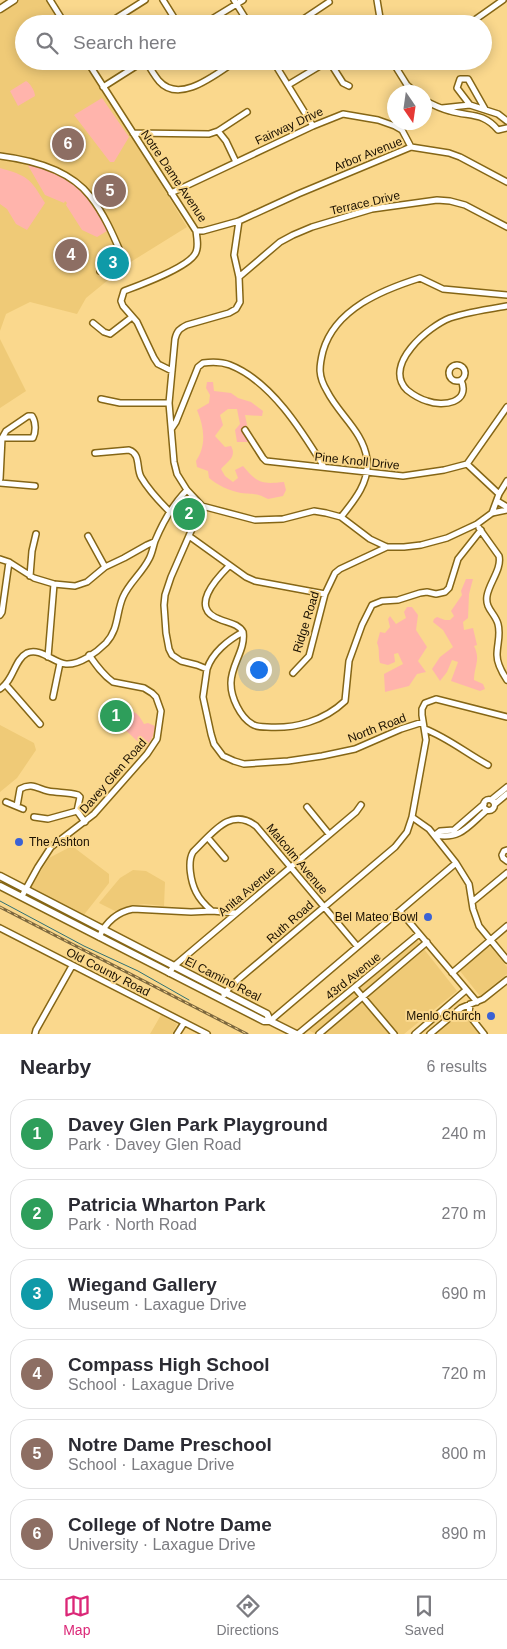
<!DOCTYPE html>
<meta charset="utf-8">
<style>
:root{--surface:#fff;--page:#f7f7f7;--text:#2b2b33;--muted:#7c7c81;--line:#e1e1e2;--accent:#db2777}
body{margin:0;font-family:Helvetica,sans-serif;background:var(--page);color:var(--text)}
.compass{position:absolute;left:387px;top:85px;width:45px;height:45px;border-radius:50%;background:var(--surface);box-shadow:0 2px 12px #0003;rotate:167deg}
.you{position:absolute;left:258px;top:669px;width:18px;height:18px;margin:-12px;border:4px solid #fff;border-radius:50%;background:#1a73e8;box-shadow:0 0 0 8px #1a73e833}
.badge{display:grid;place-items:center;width:32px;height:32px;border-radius:50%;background:var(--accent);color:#fff;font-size:16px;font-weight:700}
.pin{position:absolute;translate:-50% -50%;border:2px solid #fff;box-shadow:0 1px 5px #0006}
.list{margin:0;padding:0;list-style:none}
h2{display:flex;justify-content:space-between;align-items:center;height:65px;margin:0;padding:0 20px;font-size:21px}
h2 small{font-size:16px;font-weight:400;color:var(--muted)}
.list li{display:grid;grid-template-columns:32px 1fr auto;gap:15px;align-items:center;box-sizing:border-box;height:70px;margin:0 10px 10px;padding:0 10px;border:1px solid var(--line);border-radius:20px}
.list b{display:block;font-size:19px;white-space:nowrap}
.list p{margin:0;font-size:16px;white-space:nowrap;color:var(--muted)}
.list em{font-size:16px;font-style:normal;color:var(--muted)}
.icon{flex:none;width:28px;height:28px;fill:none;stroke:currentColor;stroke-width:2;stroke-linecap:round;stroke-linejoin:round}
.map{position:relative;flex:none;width:507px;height:1034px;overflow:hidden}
.search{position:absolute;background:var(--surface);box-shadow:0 2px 12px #0003;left:15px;right:15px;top:15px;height:55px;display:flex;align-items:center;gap:12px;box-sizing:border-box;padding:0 18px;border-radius:28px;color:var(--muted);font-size:19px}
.sheet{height:545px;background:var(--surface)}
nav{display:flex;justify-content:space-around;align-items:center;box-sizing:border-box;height:70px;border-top:1px solid var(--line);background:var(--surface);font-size:14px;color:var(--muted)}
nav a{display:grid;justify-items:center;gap:2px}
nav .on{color:var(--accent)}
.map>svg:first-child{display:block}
.built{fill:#efca77}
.green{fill:#ffb4ac}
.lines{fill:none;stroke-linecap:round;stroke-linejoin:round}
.stream{stroke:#307174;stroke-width:1}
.minor-casing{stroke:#856616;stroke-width:8}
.major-casing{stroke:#856616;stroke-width:9}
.minor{stroke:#fff;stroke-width:5}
.major{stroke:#fff;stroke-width:6}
.rail-casing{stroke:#7d683e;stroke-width:3}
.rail{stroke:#fad88d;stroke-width:1;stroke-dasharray:4;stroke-linecap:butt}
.poi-dot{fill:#3b62d4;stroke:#fad88d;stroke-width:2}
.labels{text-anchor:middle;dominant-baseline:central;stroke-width:4;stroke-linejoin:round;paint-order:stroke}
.street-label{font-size:12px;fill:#1a1000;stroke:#fad88d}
.poi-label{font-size:12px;fill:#1a1000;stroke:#fad88d;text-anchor:end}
</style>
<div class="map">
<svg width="507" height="1034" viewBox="0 0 507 1034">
<rect width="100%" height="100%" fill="#fad88d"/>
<path class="built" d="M13 0H48L63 24H24V61H86L187 227 129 263 86 298 77 314 30 302 6 314 0 331V8Z
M0 339 26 391 0 408Z
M0 725 34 743 36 750 17 778 0 792Z
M72 846 109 874V883L83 916 33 890 31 887 49 858Z
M133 870 146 871 165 882 164 906 144 904 125 907 115 911 99 903 120 878Z
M416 939 457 991 404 1034H316L308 1030Z
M488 947H491L507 967V974L480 996 460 971Z
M460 1011 479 1034H433Z
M161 1015 177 1024 172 1034H150Z"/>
<path class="green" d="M26 81C30 83 35 91 35 96L18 106 10 91Z
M102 98 129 137 114 162H110L74 115Z
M26 162C70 177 86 187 107 229V231L97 237 82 230 66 205 67 203 65 201 64 203 45 195Z
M0 168C28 176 30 178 45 203L27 230 16 224 7 209 0 204Z
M207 382H213L214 391 231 393 238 398 251 402 263 411 262 416 245 415 248 430 252 437 250 442H237L235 430 240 424 237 409H228L220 415 223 425 215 436 225 447 231 446C237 457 228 461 221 469L225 476 233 482 238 478 235 470 243 466C258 484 262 484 284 482L286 490 283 496 268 499C254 492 255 495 241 493 230 491 217 485 209 478L208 471 197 467 196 461C207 445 204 427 197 410L209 403 210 395 206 388Z
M466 579H473L469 594 468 618 463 622 464 630 473 628 477 645 474 646C481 660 474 666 474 680L483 684 485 689 480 691 451 681 458 662 452 660 447 672 440 681 432 669 440 657 453 647 443 630 433 622 434 619 437 617 445 620H450L454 616 451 611 462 595 461 591Z
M407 607H412L418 615 416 630 427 647 418 661 426 672 417 674 409 686 385 692 384 674 403 664 398 653 394 654 395 662 388 665 380 663C378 656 380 649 377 643L380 632 385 633 390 627 388 619 390 616 396 624 406 618 404 612Z
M116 709C131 712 136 708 144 724L148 723 155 726 153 736 146 749 122 727H112L107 723V719Z"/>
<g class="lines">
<path class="stream" d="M0 901 84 946 138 971 189 1000"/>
<defs>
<path id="minor" d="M50 0 65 24
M163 0 178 24
M234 0 249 24
M377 0 381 24
M107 24 145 0
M204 24 243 0
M296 24 329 2
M469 24 503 0
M87 61 196 231H203L239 221 298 194 411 147 449 153 460 157 507 182
M146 61C150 68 154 75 159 81 180 105 217 73 236 61
M273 61 313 126
M329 61 343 83 349 86
M392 61 407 85 415 92
M288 85 328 61
M103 87 144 61
M424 100C433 105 442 109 450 111 470 117 483 112 498 130L507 128
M470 105 457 88 460 79H468L485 109
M442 108 470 105 498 114 507 121
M218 131 226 141 236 162
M133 133 209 134 218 131 247 112
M0 156C32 160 69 169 90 196 105 215 114 237 123 258L124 263C116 272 110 273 100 271
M171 193 313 126 343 114 378 120 395 126 402 130 411 147
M239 221 234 255 239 277 240 302 236 309 229 313 187 325C179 329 177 331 175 339L169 403 174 462 177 474 187 490 202 506 255 520 283 519 314 511 326 513 341 517 370 539 387 547H404L421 545 447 538 477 524 492 513 507 510
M239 277 280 242 293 235 312 227 372 209 437 200 450 201 465 205 507 227
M93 323 104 332 110 334 132 317
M449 373a8 8 0 1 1 16 0a8 8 0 1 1-16 0Z
M172 371 158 364 154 358 137 322 123 306 121 301 124 291C140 285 187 268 195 254 199 248 197 238 196 231
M461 380C471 403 443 407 427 401 420 399 412 394 407 390 382 365 429 326 450 318 468 312 489 309 507 306
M101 399 120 403H169
M28 416H32C36 422 36 432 33 438H2L6 431Z
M172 428 176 422 198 367 203 363C211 362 222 362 230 365 271 381 302 431 324 467
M245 430 263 458 266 461 403 476 444 470 467 464
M95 453 129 450C141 454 136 468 141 477 148 489 159 501 169 511
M467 464 507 407
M467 464 499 494
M0 479 2 438
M0 483 35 486
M497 501 507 507
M202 506 171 577 165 595 164 605 166 633 169 649 172 655 181 661 197 665 207 669 203 697 211 734 214 744 223 756 234 761 244 764 288 761 322 756 355 749 401 729 423 722
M492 513 499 494 507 481
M341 517C354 501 370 482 367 459 363 431 339 415 327 391 318 376 319 367 323 351 335 309 382 290 420 278L443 289 507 295
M479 528 499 556C502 569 489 583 487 596 485 609 495 613 498 624 501 635 497 644 497 655 497 663 503 674 507 680
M88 536 105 567
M189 536 246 577 255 581 325 594
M0 559 9 562 34 578 54 584 75 586 87 582 105 567 124 558 147 545 154 542
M229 566C216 579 189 608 219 619 227 623 238 623 243 632 246 650 230 666 231 684 231 697 240 717 252 724 256 727 262 727 267 727 295 729 324 721 345 701L349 661 362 625 372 605 382 601 398 600 420 593 427 592 436 594 445 592 449 588 458 559 481 530
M30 576 32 551 36 534
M0 615 2 612 9 562
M48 657 54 584
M207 669C212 653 228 640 243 632
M293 673 309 656 325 594 335 573 340 569 387 547
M6 685 40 724
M0 689C14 680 14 660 27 653 40 647 54 663 66 664 80 665 97 652 106 643 119 629 116 613 123 597 129 583 142 573 149 559 152 554 153 547 155 541 163 522 172 505 187 490
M53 697 60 663
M507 717 436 699 425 703 422 709V715L426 740 412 817 429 829 456 863 469 884 473 909 479 926 507 960
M425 729C448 738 466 753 488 765
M483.5 805a5.5 5.5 0 1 1 11 0a5.5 5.5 0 1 1-11 0Z
M491 800 507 787
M6 802 23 809
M484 804 454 830 440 831 435 835C461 840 468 826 487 810
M495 804 507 794
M17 806 20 789C32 782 38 789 48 791 58 793 68 792 78 795L80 797 77 811
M307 807 329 834
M77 811 85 822
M34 817 48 819 77 811
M208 838 225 858
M507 850 504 851 502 855 503 858 507 861
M22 896 38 867 51 847 94 814 147 754 157 739 161 711 156 697 152 693 144 688 113 682C103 675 96 665 89 655
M472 902 507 873
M212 911C206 906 200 900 196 892 191 882 187 862 193 852 212 834 230 806 256 826L357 946
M400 911 477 1002
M0 928 207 1034
M99 937C106 922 117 912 133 909L191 912 212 911 235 913
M169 973 174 966 356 812 361 805
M452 973 507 926
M355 988 394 1034
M224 995 229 988 240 978 395 847 407 832 412 817
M470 1004 469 1015 484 1034
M270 1021 456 863
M35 1034 36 1030 72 966
M177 1034 184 1023
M298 1034 419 934
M319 1034 427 942
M415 1034 466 990
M430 1034 461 1008 483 999 507 980"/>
<path id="major" d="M0 9 14 0
M0 876 267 1014 270 1021
M0 886 264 1021H270
M270 1021 296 1034"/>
</defs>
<use href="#minor" class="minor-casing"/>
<use href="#major" class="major-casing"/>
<use href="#minor" class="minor"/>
<use href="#major" class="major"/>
<defs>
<path id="rail" d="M0 907 247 1034"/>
</defs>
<use href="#rail" class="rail-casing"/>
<use href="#rail" class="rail"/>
</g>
<g class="poi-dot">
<circle cx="19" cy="842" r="5"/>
<circle cx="428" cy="917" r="5"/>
<circle cx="491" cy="1016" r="5"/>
</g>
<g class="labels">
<g class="street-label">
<text transform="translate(289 126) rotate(-25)">Fairway Drive</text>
<text transform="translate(368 154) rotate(-22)">Arbor Avenue</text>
<text transform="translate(174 176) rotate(56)">Notre Dame Avenue</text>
<text transform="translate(365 203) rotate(-13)">Terrace Drive</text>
<text transform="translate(357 461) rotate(6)">Pine Knoll Drive</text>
<text transform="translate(306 622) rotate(-73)">Ridge Road</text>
<text transform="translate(377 728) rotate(-21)">North Road</text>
<text transform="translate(113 776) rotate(-49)">Davey Glen Road</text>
<text transform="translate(297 859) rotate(50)">Malcolm Avenue</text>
<text transform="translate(247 891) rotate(-40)">Anita Avenue</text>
<text transform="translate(290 922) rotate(-41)">Ruth Road</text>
<text transform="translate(108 972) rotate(27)">Old County Road</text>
<text transform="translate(353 976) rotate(-39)">43rd Avenue</text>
<text transform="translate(223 979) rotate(27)">El Camino Real</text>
</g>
<g class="poi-label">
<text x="29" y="842" text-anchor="start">The Ashton</text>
<text x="418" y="917">Bel Mateo Bowl</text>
<text x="481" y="1016">Menlo Church</text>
</g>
</g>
</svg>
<svg class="compass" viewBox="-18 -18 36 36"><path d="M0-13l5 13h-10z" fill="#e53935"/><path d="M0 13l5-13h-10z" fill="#7c7c81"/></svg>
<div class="you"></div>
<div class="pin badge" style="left:116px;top:716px;background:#2e9e5b">1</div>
<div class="pin badge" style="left:189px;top:514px;background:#2e9e5b">2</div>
<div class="pin badge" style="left:113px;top:263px;background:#0f9aa8">3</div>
<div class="pin badge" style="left:71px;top:255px;background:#8d6e63">4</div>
<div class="pin badge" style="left:110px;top:191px;background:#8d6e63">5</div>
<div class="pin badge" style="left:68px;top:144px;background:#8d6e63">6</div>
<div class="search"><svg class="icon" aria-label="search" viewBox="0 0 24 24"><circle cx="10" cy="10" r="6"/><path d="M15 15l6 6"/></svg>Search here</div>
</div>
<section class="sheet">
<h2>Nearby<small>6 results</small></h2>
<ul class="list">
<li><span class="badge" style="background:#2e9e5b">1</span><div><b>Davey Glen Park Playground</b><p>Park · Davey Glen Road</p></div><em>240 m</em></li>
<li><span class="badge" style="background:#2e9e5b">2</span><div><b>Patricia Wharton Park</b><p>Park · North Road</p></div><em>270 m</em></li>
<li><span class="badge" style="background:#0f9aa8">3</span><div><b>Wiegand Gallery</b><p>Museum · Laxague Drive</p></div><em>690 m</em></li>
<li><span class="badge" style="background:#8d6e63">4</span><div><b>Compass High School</b><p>School · Laxague Drive</p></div><em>720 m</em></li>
<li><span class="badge" style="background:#8d6e63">5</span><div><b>Notre Dame Preschool</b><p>School · Laxague Drive</p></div><em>800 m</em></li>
<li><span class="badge" style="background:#8d6e63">6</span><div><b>College of Notre Dame</b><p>University · Laxague Drive</p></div><em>890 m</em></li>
</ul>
</section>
<nav>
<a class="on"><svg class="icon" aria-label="map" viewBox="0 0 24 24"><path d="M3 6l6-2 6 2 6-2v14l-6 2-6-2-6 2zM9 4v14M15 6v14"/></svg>Map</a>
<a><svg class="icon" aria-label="directions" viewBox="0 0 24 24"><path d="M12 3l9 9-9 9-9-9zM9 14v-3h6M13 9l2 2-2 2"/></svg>Directions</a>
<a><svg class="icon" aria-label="saved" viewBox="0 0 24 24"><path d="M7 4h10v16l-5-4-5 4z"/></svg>Saved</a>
</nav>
